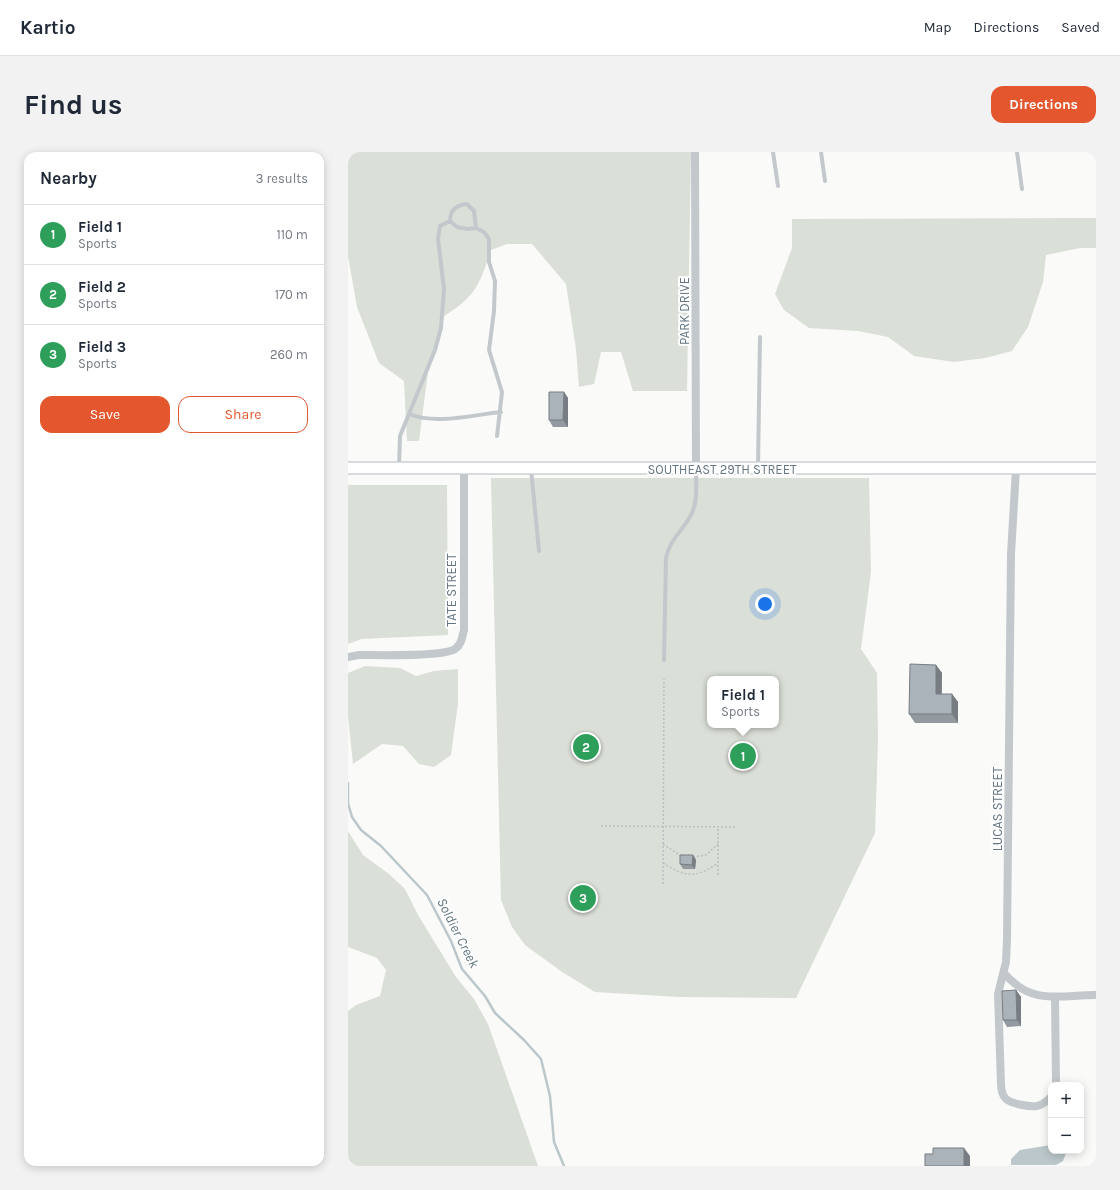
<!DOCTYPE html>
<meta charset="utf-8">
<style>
:root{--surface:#fff;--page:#f2f2f3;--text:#1f2937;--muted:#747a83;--line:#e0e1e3;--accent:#e4572e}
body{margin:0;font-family:Karla,sans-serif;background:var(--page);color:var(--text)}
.controls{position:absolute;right:12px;bottom:12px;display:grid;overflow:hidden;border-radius:8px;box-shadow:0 2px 10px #0003}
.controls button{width:36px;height:36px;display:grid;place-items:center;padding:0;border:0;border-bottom:1px solid var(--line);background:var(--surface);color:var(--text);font:20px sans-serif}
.you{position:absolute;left:417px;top:452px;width:14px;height:14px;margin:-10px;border:3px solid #fff;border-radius:50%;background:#1a73e8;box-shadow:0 0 0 6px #1a73e833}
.badge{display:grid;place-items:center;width:26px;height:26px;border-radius:50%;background:var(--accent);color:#fff;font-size:13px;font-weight:700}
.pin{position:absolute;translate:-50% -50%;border:2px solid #fff;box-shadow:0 1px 4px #0006}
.popup{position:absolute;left:359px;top:524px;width:72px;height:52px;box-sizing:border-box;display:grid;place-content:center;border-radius:8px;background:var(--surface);filter:drop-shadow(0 1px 3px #0005);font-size:13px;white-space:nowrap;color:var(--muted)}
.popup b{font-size:15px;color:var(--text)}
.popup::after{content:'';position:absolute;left:50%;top:100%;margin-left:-8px;border:8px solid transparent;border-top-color:var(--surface)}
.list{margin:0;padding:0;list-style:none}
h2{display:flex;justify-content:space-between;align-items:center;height:52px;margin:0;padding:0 16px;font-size:17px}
h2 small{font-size:13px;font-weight:400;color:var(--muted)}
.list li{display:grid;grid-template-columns:26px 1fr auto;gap:12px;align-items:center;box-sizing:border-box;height:60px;padding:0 16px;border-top:1px solid var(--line)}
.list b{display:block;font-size:15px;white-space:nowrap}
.list p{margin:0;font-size:13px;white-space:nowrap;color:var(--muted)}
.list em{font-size:13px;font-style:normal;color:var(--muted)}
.actions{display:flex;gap:8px;padding:12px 16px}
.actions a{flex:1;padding:9px 0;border:1px solid var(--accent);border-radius:12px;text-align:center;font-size:14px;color:var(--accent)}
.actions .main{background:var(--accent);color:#fff}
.map{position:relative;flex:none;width:748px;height:1014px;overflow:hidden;border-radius:12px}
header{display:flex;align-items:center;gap:24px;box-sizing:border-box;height:56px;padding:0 20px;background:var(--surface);border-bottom:1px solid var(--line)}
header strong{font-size:19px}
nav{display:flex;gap:22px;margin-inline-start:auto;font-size:14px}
.intro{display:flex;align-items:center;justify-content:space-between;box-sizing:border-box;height:96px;padding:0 24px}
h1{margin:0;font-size:28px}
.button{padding:10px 18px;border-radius:12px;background:var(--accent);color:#fff;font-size:14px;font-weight:700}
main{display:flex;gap:24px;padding:0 24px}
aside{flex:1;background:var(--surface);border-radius:12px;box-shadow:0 2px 10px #0003}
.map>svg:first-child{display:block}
.green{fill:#dadfd7;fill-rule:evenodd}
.water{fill:#bbc7cb}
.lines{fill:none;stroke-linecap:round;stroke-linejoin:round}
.stream{stroke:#bbc7cb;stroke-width:2.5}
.secondary-casing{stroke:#b3babf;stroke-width:13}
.path{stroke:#bbbfc2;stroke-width:1.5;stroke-dasharray:2 2;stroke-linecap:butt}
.lane{stroke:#c3c8cc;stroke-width:4}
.street{stroke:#c3c8cc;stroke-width:8}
.secondary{stroke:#fff;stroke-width:11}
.wall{fill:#929a9f}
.shaded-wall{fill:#777d82}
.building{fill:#aab3b9;stroke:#777d82}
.labels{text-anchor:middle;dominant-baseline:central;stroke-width:4;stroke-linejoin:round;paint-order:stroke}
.street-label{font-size:13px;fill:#657683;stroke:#fff}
.water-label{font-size:14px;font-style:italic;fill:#60757c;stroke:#fff}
</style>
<header>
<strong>Kartio</strong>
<nav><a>Map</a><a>Directions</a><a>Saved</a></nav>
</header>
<div class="intro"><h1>Find us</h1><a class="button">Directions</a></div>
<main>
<aside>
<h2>Nearby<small>3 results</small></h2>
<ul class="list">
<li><span class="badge" style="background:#2e9e5b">1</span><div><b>Field 1</b><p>Sports</p></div><em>110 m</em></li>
<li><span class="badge" style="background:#2e9e5b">2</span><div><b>Field 2</b><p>Sports</p></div><em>170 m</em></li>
<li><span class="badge" style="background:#2e9e5b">3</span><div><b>Field 3</b><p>Sports</p></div><em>260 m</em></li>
</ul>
<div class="actions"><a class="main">Save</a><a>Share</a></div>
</aside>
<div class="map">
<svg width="748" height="1014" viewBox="0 0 748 1014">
<rect width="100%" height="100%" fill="#fafaf8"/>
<path class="green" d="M0 0H343L339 239H285L273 200H253L246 232 231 235 228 197 218 132 184 92H159L143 98C131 134 128 144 95 165L80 220 71 289H59L56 229 31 211 9 155 0 104Z
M748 66V96H732L698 103 695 130 680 175 664 199 637 206 606 210 566 204 540 185 510 179 461 176 436 158 427 142 444 96V67Z
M143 326H521L523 420 513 497 529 521 530 587 527 681 448 846 331 845 247 840 214 820 177 793 164 775 153 748ZM362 527H428V573H362Z
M0 333H99L100 483 14 487 0 492Z
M17 514 52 516 68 524 86 519 110 517V551L103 603 86 615 71 612 55 594 34 592 5 612 0 564V521Z
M0 679 15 703 41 722 57 737 70 763 108 825 126 847 140 872 190 1014H0V859L8 853 32 844 38 818 29 806 0 795Z"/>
<path class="water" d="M703 993V999H716L718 1001 715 1009 708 1013H663V1007L672 998Z"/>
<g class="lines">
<path class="stream" d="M0 631V651L4 665 13 678 33 694 79 743 103 789 114 817 137 844 147 861 176 888 193 907 202 944 206 990 216 1014"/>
<defs>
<path id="secondary" d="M0 316H748"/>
</defs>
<use href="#secondary" class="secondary-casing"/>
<path class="path" d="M253 674 389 675
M315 692 333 704
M345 705 358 703 370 692
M315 711C337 725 348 727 370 711
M370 723V675
M315 732 316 527"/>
<path class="lane" d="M425 0 430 34
M473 0 477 29
M669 0 674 37
M102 69C102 58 108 53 119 52L126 59 128 76
M61 262C88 273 124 263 153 260
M51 315 52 284 87 198 93 176 96 137 90 87 92 74 102 69 109 75 120 77 128 76 136 80 141 87V110L147 129 146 159 141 198 154 240 149 284
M410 315 412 185
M183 317 191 399
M316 508 318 406C321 389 335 378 343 363 350 350 348 332 348 318"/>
<path class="street" d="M347 0 348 317
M668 317 663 402 659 787 658 810 650 842 653 932C653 937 654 943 658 947 664 952 682 955 689 954 695 953 699 949 703 945
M0 505 11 503C29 503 96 505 107 497 114 492 114 485 116 478V317
M656 821C684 854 711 843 748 843
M707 846 708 933"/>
<use href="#secondary" class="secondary"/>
</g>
<path class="wall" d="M216 240 220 246V275H205L201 268Z
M588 513 594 521V542H604L610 550V571H567L561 562Z
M345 703 348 708 347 717H335L332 712Z
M668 838 673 845V874L659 875 655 868Z"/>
<path class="shaded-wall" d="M216 240 220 246V275L215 268Z
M588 513 594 521 593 550 588 542Z
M604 542 610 550V571L604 562Z
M345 703 348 708 347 717 344 713Z
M668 838 673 845V874L669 868Z
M616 996 622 1004V1014H616Z"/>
<path class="building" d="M201 240H216L215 268H201Z
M562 512 588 513V542H604V562H561Z
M332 703H345L344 713 332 712Z
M668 838 669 868H655L654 839Z
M585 996H616V1014H577V1002H585Z"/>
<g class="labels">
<g class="street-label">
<text transform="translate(336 159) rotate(-90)">PARK DRIVE</text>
<text x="374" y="317">SOUTHEAST 29TH STREET</text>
<text transform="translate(103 438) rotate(-90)">TATE STREET</text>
<text transform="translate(649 657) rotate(-90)">LUCAS STREET</text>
</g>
<g class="water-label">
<text transform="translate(110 781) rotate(63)">Soldier Creek</text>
</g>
</g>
</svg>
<div class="controls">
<button>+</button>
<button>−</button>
</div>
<div class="you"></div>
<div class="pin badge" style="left:395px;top:604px;background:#2e9e5b">1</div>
<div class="popup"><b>Field 1</b>Sports</div>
<div class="pin badge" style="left:238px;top:595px;background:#2e9e5b">2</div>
<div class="pin badge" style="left:235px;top:746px;background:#2e9e5b">3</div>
</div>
</main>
